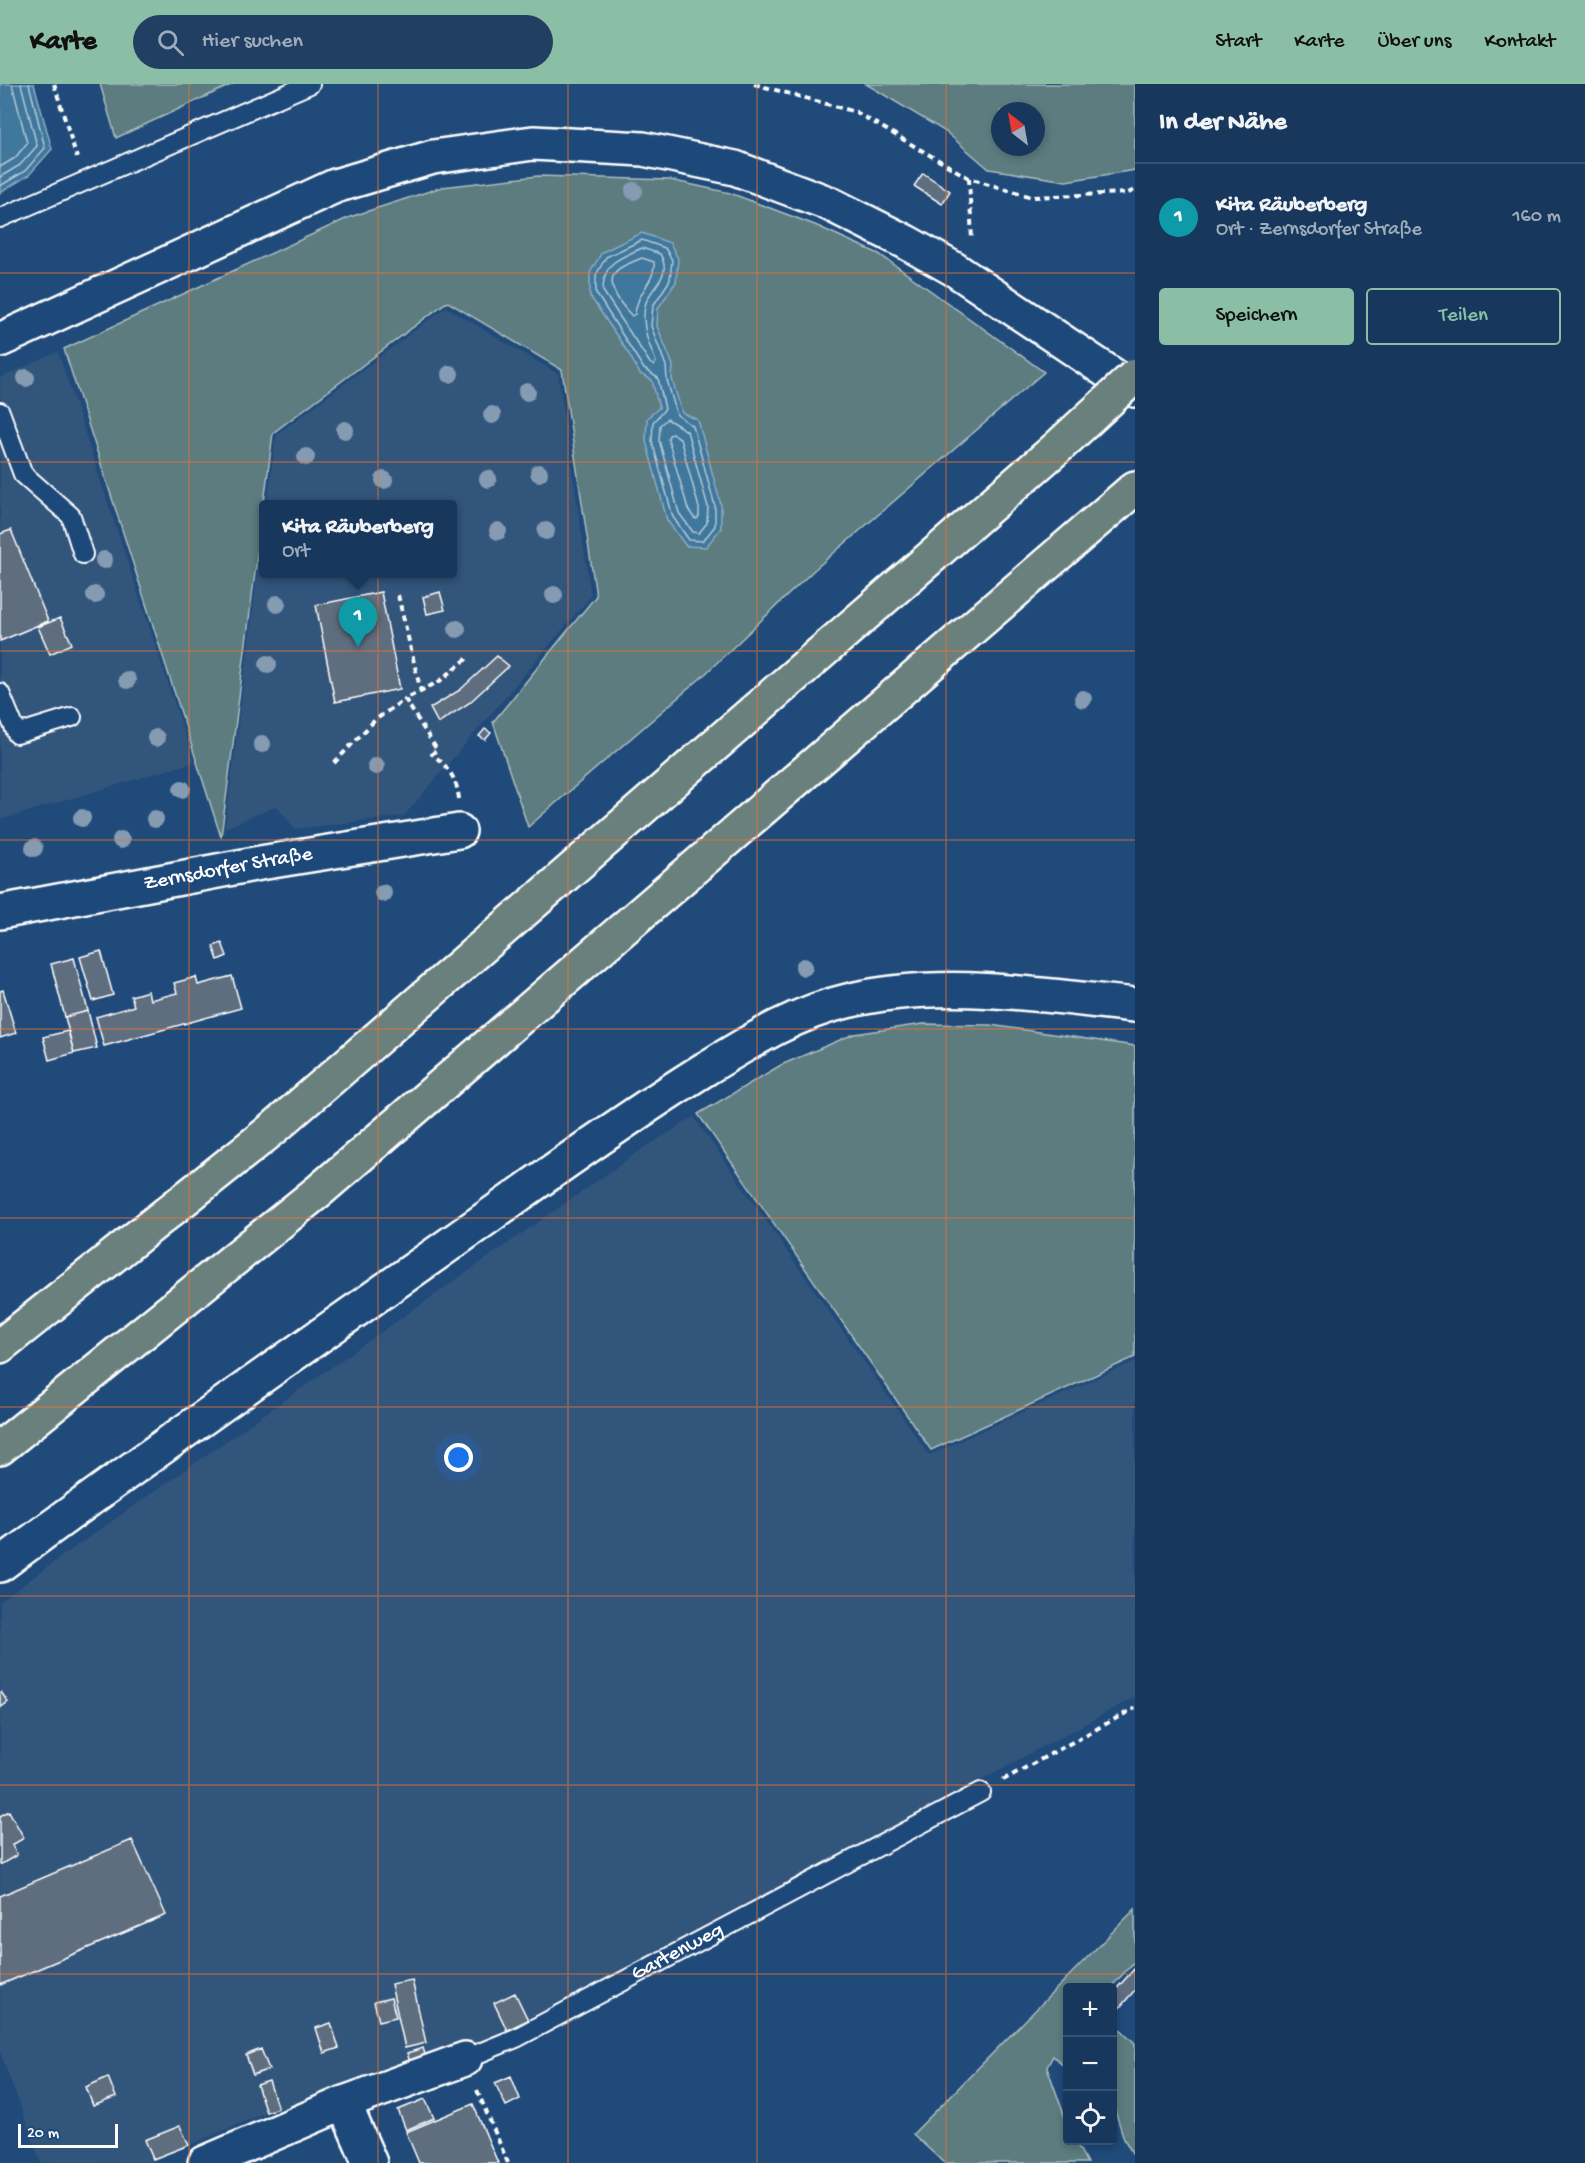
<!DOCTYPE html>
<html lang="de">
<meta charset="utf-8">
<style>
:root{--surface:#17385c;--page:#203f62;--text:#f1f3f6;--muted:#9eacbb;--line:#365272;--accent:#8abfa5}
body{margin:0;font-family:"Gochi Hand",sans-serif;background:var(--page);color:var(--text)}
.controls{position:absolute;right:18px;bottom:18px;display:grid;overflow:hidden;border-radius:6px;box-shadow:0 3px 9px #0003}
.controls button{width:54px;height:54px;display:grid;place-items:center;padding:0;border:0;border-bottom:2px solid var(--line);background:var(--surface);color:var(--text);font:30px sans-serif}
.compass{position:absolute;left:991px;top:18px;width:54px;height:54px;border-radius:50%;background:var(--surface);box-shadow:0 3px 9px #0003;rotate:329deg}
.scale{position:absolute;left:18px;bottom:15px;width:100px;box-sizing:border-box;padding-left:6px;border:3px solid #fff;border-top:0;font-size:16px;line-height:21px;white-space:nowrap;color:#fff;-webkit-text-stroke:4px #1f4a7a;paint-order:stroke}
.you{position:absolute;left:459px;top:1374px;width:21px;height:21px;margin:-15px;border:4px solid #fff;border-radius:50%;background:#1a73e8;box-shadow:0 0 0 9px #1a73e833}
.badge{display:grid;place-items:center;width:39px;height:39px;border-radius:50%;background:var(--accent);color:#fff;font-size:20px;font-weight:700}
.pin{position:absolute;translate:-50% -50px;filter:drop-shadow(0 2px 3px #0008)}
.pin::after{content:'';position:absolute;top:32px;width:21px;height:18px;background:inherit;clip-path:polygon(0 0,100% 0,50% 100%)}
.popup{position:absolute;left:259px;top:416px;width:198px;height:78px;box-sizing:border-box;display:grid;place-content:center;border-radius:6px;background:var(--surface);filter:drop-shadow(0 2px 4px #0005);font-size:20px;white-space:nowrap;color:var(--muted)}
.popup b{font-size:22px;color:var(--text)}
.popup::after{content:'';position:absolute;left:50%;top:100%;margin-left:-12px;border:12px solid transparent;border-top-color:var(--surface)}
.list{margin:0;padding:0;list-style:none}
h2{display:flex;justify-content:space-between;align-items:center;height:78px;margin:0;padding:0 24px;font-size:26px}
h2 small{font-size:20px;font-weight:400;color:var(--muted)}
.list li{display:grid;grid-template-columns:39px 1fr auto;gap:18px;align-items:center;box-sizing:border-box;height:108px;padding:0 24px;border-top:2px solid var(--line)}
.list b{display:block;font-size:22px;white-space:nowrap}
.list p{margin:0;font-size:20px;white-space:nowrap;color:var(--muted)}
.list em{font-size:20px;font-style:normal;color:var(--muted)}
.actions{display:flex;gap:12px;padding:18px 24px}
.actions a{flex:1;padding:14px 0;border:2px solid var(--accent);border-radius:6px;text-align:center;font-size:21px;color:var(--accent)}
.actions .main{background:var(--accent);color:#111}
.icon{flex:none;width:33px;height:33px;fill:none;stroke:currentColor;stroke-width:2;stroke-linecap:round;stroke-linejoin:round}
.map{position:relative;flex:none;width:1135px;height:2079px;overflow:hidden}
header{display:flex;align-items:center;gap:36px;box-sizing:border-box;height:84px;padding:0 30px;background:var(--accent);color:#111}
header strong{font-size:28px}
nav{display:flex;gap:33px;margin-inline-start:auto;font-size:21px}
.search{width:420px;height:54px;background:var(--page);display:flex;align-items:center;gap:15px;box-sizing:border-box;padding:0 21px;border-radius:33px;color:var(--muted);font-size:22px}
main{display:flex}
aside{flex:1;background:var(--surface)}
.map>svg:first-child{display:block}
.built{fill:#32557c}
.green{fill:#5b7c80;stroke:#adbec0;stroke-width:1.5;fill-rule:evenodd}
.water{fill:#40779c;stroke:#8cadc4;stroke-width:1.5}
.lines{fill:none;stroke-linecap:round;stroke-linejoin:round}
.shore{stroke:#b3c9d7;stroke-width:1.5}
.building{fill:#5f6e7f;stroke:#fff;stroke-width:1.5}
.service-casing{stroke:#fff;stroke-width:22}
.minor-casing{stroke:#fff;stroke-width:38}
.tertiary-casing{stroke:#fff;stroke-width:38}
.secondary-casing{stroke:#fff;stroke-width:38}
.motorway-casing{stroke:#fff;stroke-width:38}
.path{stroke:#fff;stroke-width:4;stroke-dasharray:6 4.5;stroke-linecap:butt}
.service{stroke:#1f4a7a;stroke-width:18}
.minor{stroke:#1f4a7a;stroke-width:33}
.tertiary{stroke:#1f4a7a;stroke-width:33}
.secondary{stroke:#1f4a7a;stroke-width:33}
.motorway{stroke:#6a807d;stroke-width:33}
.motorway-bridge-casing{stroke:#fff;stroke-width:38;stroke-linecap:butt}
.motorway-bridge{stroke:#6a807d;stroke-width:33}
.tree{fill:#849bb2}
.grid{fill:none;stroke:#eb7230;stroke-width:1.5;stroke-opacity:0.55}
.labels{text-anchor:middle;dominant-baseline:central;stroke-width:5;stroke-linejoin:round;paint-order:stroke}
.street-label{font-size:21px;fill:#fff;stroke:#1f4a7a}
</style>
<header>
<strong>Karte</strong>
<div class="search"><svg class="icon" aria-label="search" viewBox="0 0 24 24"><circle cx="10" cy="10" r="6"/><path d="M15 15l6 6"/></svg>Hier suchen</div>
<nav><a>Start</a><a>Karte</a><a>Über uns</a><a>Kontakt</a></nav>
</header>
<main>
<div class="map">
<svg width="1135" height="2079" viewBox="0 0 1135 2079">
<rect width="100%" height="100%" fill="#1f4a7a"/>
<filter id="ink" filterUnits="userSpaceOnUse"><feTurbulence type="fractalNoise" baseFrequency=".0167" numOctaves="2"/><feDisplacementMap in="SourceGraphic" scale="12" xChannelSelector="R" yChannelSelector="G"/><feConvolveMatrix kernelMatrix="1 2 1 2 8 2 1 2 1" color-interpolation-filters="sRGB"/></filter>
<g filter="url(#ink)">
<path class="built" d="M446 223 558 290 591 512 404 732 295 745 277 722 225 744 263 447 264 490H452V420H267L276 351Z
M58 268 194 678 0 736V294Z
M694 1033 929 1371 1135 1277V1613L554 1925 461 1966 334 2010 262 2030 149 2079H41L0 1968V1518L65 1470 641 1066Z"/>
<path class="green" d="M100 0H233L116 54Z
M866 0H1135V86L1066 97 989 85 946 48ZM1000 27H1036V63H1000Z
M538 92 670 96 730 109 815 141 879 170 1044 288 814 486 702 593 528 743 493 638 596 512 562 286 448 218 444 220 273 349 221 753 64 265 350 133 442 103Z
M923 940 990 941 1135 962V1273L931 1366 698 1030 781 981 854 950Z
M1135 1825V1877L1111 1903 1068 1904 1067 1984 1053 1972 1047 1983 1067 2039 1068 2056 1075 2057 1087 2079H944L913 2050Z
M1113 1938 1135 1959V2074L1124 2055 1113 2020Z"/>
<path class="water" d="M0 0H34L52 65 29 91 0 109Z
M642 149 670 159 678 175 676 198 658 224 657 242 673 281 672 295 682 329 698 336 721 421V444L706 463 686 462 667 436 646 357 647 334 659 324 652 296 640 290 629 270 590 212V189L602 168Z"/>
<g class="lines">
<path class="shore" d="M0 83 15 74 27 59 12 0
M0 93 20 81 37 62 21 0
M0 102 25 87 45 64 29 0
M642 156 665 164 672 176 670 196 653 222 651 242 666 282 667 296 677 331 693 342 715 422V442L703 457 689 456 673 433 652 357 653 338 665 325 658 294 644 285 596 209V191L606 173Z
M642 164 660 170C674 194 649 202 645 222 641 242 649 260 656 278L654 282 650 279 603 207C603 177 619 175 642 164Z
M642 174 654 178C656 198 637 206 635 230L632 232C621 221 601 196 620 184 627 180 635 177 642 174Z
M667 335 687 347 708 423 707 439 699 449 693 448 679 429 659 356 660 341Z
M673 350 680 354 699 424V432L697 435 694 434 688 425 668 355 669 351Z"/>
</g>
<path class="building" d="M923 89 950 107 942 120 914 102Z
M11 446 48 537 0 557V450Z
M381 508 400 605 335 618 316 521Z
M440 508 445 526 427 530 423 513Z
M60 534 72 560 50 570 38 543Z
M497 572 509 582 469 619 438 639 430 624 460 606Z
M485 645 491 649 485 656 479 652Z
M222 859 227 872 218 876 213 862Z
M101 867 113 911 93 917 80 873Z
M74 874 88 927 65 933 51 880Z
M232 892 241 924 104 962 96 933 134 922 131 912 148 907 150 916 177 909 174 899 196 893 198 901Z
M3 906 16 949 0 954V907Z
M88 927 97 964 74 969 65 933Z
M68 947 74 969 49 976 43 953Z
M1 1608 8 1618 0 1624V1609Z
M9 1727 24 1754 12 1761 17 1771 0 1781V1732Z
M132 1756 166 1831 0 1901V1812Z
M1135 1884V1906L1114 1930 1112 1910Z
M412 1896 426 1959 405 1964 391 1900Z
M515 1909 528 1936 507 1946 494 1919Z
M391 1914 396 1933 379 1937 374 1918Z
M331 1939 339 1964 324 1969 316 1944Z
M423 1964 426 1973 410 1978 407 1969Z
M261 1965 269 1985 253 1991 246 1971Z
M511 1992 520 2015 506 2022 495 1999Z
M108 1993 116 2013 93 2022 86 2003Z
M269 1997 278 2024 266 2028 257 2001Z
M425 2015 434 2034 406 2046 398 2026Z
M473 2020 498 2079H419L406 2048Z
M180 2042 189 2061 153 2075 145 2056Z"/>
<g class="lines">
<defs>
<g id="service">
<path d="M0 134 310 0"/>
<path d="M0 328 23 390 71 432 83 470"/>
<path d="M0 609 17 650 72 633"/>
<path id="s1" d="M465 1975 516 1954 981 1708"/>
</g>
<g id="minor">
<path id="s2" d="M0 828 260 779 459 747"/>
<path d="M344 2019 370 2079"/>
<path d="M205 2079 344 2019 465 1975"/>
</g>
<path id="tertiary" d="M0 256 335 102 433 73 533 59 643 65 735 84 828 119 906 158 954 185 1135 306"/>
<path id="secondary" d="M0 1481C160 1362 325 1249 488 1133 559 1082 631 1031 705 985 751 957 795 929 847 917 942 894 1039 911 1135 921"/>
<path id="motorway" d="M0 1262 274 1044 1058 363
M0 1364 320 1106 1135 404"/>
</defs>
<use href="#service" class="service-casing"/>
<use href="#minor" class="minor-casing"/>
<use href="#tertiary" class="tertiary-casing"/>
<use href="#secondary" class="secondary-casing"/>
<use href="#motorway" class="motorway-casing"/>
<path class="path" d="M54 0 77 74
M754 0 856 28 969 94 1032 113 1128 109 1135 106
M969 94 972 156
M398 511 421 608
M334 679 375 636 405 615
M459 715C457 695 448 682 432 670L437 666 405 615 440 597 470 572
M1003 1696 1135 1624
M477 2006 508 2079"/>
<use href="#service" class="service"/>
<use href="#minor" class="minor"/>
<use href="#tertiary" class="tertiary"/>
<use href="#secondary" class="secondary"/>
<use href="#motorway" class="motorway"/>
<defs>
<path id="motorway-bridge" d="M1058 363 1135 292"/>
</defs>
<use href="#motorway-bridge" class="motorway-bridge-casing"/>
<use href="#motorway-bridge" class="motorway-bridge"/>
</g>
<g class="tree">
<circle cx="634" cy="107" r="9"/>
<circle cx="450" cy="290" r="9"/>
<circle cx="26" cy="294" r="9"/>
<circle cx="527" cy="308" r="9"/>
<circle cx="492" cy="331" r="9"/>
<circle cx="345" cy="346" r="9"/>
<circle cx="306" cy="373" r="9"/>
<circle cx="539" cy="389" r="9"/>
<circle cx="488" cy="395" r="9"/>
<circle cx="384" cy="396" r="9"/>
<circle cx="498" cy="447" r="9"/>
<circle cx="546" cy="447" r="9"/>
<circle cx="104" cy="476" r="9"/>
<circle cx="95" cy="511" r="9"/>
<circle cx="554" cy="511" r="9"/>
<circle cx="277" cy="520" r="9"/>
<circle cx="457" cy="545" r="9"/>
<circle cx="268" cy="580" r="9"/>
<circle cx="127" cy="596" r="9"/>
<circle cx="1083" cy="615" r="9"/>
<circle cx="156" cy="654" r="9"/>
<circle cx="262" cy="660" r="9"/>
<circle cx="376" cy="682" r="9"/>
<circle cx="182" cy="705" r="9"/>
<circle cx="82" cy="734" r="9"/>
<circle cx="155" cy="735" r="9"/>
<circle cx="121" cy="756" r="9"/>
<circle cx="34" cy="764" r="9"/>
<circle cx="383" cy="809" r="9"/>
<circle cx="804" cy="883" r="9"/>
</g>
</g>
<path class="grid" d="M189 0V2079M378 0V2079M568 0V2079M757 0V2079M946 0V2079M0 189H1135M0 378H1135M0 567H1135M0 756H1135M0 945H1135M0 1134H1135M0 1323H1135M0 1512H1135M0 1701H1135M0 1890H1135"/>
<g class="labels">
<g class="street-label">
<text stroke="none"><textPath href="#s2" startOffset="232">Zernsdorfer Straße</textPath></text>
<text stroke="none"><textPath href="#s1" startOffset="238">Gartenweg</textPath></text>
</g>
</g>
</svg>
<div class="controls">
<button>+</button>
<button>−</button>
<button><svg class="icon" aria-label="locate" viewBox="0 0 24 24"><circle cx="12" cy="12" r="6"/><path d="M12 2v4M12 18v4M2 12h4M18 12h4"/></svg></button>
</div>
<svg class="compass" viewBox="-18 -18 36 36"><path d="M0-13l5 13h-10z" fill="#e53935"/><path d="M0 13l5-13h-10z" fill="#9eacbb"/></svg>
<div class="scale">20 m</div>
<div class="you"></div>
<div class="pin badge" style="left:358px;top:563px;background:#0f9aa8">1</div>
<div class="popup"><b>Kita Räuberberg</b>Ort</div>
</div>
<aside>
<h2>In der Nähe<small></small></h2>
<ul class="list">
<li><span class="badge" style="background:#0f9aa8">1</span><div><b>Kita Räuberberg</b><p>Ort · Zernsdorfer Straße</p></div><em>160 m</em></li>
</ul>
<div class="actions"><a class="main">Speichern</a><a>Teilen</a></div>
</aside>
</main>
